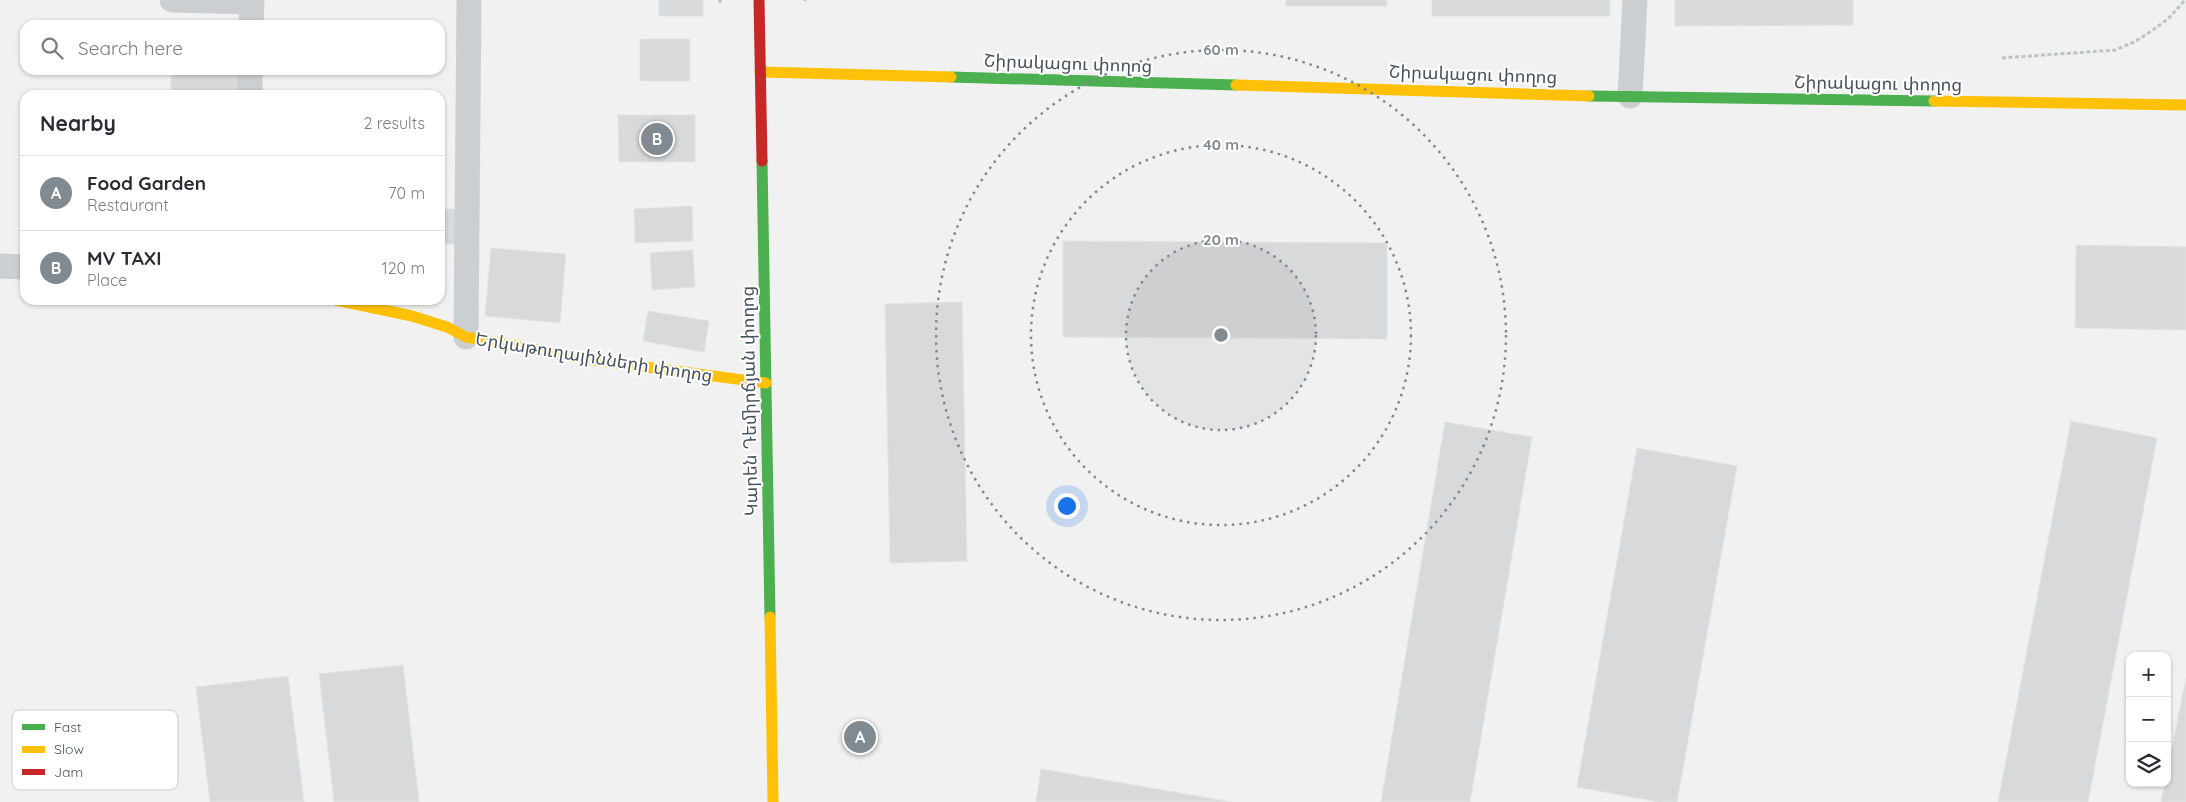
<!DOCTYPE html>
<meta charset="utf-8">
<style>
:root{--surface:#fff;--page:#f7f7f7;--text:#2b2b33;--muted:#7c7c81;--line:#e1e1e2;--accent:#828a91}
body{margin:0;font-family:Quicksand,"Noto Sans Armenian",sans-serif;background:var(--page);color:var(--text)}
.controls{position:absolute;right:15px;bottom:15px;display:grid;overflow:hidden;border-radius:10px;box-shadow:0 1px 4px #0004}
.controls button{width:45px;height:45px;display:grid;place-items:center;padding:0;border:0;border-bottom:1px solid var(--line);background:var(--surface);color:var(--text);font:25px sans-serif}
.you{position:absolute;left:1066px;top:505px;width:18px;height:18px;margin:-12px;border:4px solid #fff;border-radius:50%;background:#1a73e8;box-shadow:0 0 0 8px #1a73e833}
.badge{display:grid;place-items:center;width:32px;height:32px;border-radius:50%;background:var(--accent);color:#fff;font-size:16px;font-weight:700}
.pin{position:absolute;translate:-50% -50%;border:2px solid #fff;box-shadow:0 1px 5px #0006}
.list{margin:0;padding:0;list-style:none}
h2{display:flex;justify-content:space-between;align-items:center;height:65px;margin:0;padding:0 20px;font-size:21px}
h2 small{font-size:16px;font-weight:400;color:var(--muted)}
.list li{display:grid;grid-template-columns:32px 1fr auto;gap:15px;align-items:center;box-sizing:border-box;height:75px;padding:0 20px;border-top:1px solid var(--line)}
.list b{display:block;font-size:19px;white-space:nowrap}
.list p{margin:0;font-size:16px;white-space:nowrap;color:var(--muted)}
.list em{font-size:16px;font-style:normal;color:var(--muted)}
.icon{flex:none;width:28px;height:28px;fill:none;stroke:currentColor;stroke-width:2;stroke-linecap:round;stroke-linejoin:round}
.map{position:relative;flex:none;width:2186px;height:802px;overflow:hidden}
.search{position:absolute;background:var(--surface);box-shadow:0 1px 4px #0004;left:20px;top:20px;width:425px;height:55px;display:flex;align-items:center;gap:12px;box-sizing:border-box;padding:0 18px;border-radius:15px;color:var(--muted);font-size:19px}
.panel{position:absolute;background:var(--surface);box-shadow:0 1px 4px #0004;left:20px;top:90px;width:425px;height:215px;border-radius:15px}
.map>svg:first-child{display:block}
.building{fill:#d8d9da;stroke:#e2e3e4}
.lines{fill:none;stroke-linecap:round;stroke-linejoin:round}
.path{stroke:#bac6c2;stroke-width:3;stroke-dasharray:4 2.5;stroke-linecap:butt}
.street{stroke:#cccfd2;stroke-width:25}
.fast{stroke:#4caf50;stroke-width:11}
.slow{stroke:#ffc107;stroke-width:11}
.jam{stroke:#c62828;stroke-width:11}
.ring{fill:none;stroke:#828a91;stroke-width:2.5;stroke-dasharray:2.5 5}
.labels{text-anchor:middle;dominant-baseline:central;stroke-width:4;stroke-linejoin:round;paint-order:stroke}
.street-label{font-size:18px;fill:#47535e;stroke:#fff}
.key{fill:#fff;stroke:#c8cbcf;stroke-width:1}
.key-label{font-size:14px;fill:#47535e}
.centre{fill:#828a91;stroke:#fff;stroke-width:2.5}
.ring-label{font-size:15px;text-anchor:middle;font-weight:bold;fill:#828a91;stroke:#fff;stroke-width:4;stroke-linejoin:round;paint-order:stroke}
</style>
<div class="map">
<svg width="2186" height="802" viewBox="0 0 2186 802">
<rect width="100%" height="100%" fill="#f1f1f1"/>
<path class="building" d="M659 0H703V16H659Z
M1286 0H1387V6H1286Z
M1432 0H1610V16H1432Z
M1675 0H1853V25L1675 26Z
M640 39H690V81H640Z
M171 70H242V95H171Z
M618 115H695V162H619Z
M692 206 693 241 635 243 634 209Z
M440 209H456L457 244H440Z
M1063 241 1387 243V339L1063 337Z
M2076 245 2186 247V330L2075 328Z
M491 248 566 254 560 323 485 316Z
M693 250 695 287 652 290 650 253Z
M962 302 967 561 890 563 885 304Z
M648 311 709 321 704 352 643 341Z
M2071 421 2157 438 2088 802H1998Z
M1445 422 1532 437 1470 802H1381Z
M1637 448 1737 466 1677 802H1659L1577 787Z
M403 665 419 802H334L319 674Z
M288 676 304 802H210L196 687Z
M2186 678V802H2161L2165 783H2167V772Z
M1041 769 1232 802H1036Z"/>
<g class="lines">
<path class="path" d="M720 0V3
M805 0V1
M2002 58 2115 50 2134 42 2150 32 2168 19 2185 0"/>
<path class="street" d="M172 0 252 2 251 25
M250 95V70
M1630 96 1635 0
M0 266 25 267
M466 337 469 0"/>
<path class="fast" d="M951 77 1236 85
M1589 96 1934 101
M762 161 770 617"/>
<path class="slow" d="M760 72 951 77
M1236 85 1589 96
M1934 101 2186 105
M336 300 412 316 447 327 466 337 586 359 766 383
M770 617 773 802"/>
<path class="jam" d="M759 0 762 161"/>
</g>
<circle cx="1221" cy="335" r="95" fill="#828a91" fill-opacity=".12"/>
<g class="ring">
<circle cx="1221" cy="335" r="95"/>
<circle cx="1221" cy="335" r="190"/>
<circle cx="1221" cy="335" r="285"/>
</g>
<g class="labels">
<g class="street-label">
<text transform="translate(1068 63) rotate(2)">Շիրակացու փողոց</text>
<text transform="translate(1473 74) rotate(2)">Շիրակացու փողոց</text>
<text transform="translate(1878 83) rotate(1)">Շիրակացու փողոց</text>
<text transform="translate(594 357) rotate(9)">Երկաթուղայինների փողոց</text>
<text transform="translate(749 401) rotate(-91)">Կարեն Դեմիրճյան փողոց</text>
</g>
</g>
<rect x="12" y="710" width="166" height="80" rx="8" class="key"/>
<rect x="22" y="724" width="23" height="6" fill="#4caf50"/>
<rect x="22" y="746" width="23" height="7" fill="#ffc107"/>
<rect x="22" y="769" width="23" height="6" fill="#c62828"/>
<g class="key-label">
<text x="54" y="732">Fast</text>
<text x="54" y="754">Slow</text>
<text x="54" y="777">Jam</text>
</g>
<circle cx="1221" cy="335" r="8" class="centre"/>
<g class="ring-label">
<text x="1221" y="55">60 m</text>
<text x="1221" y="150">40 m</text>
<text x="1221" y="245">20 m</text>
</g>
</svg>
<div class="controls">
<button>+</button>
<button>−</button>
<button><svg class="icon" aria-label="layers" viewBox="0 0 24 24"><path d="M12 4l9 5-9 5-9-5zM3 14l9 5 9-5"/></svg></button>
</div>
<div class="you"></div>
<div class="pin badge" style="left:860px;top:737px">A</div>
<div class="pin badge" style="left:657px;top:139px">B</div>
<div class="search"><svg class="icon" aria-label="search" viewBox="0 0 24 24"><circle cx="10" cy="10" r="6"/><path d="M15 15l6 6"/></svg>Search here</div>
<section class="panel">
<h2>Nearby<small>2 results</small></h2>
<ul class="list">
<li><span class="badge">A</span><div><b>Food Garden</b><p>Restaurant</p></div><em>70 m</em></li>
<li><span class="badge">B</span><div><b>MV TAXI</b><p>Place</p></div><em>120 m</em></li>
</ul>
</section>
</div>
